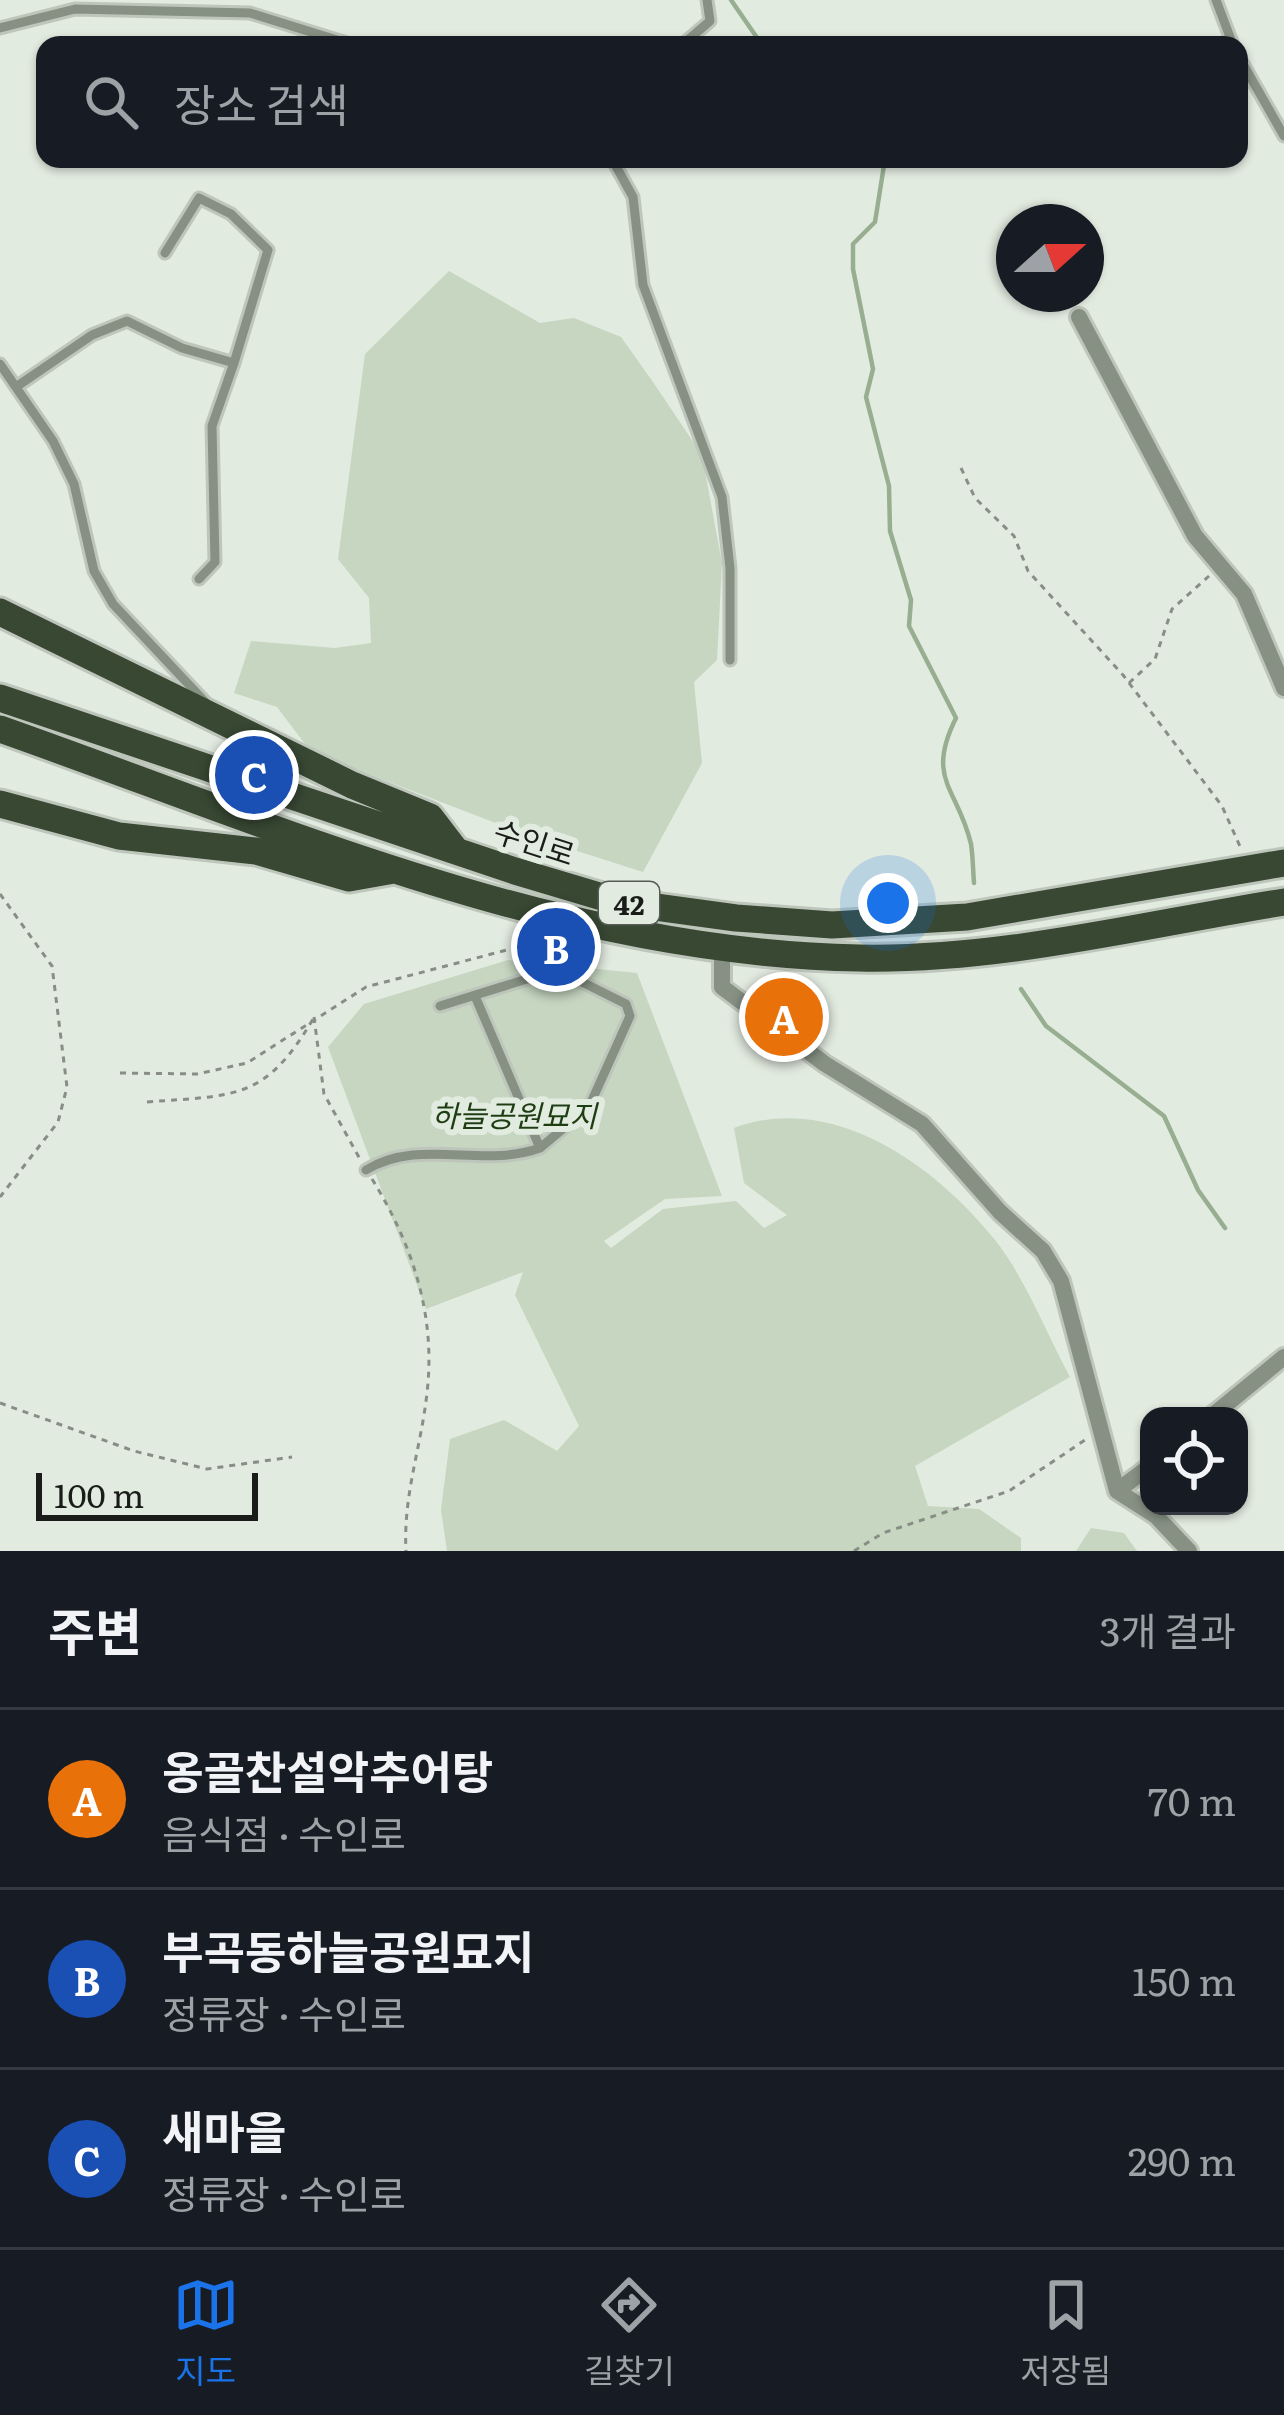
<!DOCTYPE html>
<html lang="ko">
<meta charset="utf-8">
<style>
:root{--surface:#171b24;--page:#242831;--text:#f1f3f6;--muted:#9ea1a6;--line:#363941;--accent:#1a73e8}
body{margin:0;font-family:Literata,"Noto Sans KR",serif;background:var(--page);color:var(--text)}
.controls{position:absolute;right:36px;bottom:36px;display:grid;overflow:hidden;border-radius:24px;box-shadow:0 3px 9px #0004}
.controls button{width:108px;height:108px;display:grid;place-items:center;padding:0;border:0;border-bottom:3px solid var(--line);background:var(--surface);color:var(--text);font:60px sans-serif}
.compass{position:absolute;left:996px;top:204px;width:108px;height:108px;border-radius:50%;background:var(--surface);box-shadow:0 3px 9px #0004;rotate:69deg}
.scale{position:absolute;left:36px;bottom:30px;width:222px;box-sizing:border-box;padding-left:12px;border:6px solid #191c18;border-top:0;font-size:33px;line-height:42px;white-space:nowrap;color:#191c18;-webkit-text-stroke:9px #e2ebe0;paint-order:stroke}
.you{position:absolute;left:888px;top:903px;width:42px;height:42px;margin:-30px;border:9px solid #fff;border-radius:50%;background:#1a73e8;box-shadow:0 0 0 18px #1a73e833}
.badge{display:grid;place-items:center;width:78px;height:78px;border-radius:50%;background:var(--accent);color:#fff;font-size:39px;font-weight:700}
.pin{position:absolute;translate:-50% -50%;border:6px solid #fff;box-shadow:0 3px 12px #0006}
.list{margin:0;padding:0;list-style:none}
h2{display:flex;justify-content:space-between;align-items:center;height:156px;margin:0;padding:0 48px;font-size:51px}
h2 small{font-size:39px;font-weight:400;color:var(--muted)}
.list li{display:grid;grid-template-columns:78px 1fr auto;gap:36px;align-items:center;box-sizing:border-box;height:180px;padding:0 48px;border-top:3px solid var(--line)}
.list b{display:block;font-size:45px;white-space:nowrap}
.list p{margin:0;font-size:39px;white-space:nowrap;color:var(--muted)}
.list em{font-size:39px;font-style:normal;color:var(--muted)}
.icon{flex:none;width:66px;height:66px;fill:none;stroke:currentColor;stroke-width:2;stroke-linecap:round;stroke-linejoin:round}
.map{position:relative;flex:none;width:1284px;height:1551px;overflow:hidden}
.search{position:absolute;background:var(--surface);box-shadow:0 3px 9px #0004;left:36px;right:36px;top:36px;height:132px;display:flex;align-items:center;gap:30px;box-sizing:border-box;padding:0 42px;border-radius:24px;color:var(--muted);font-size:45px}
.sheet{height:696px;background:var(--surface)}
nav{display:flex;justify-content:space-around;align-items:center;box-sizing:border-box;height:168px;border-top:3px solid var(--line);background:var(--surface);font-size:33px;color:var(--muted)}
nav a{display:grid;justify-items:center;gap:6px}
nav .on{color:var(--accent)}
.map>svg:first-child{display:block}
.green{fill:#c6d6c1}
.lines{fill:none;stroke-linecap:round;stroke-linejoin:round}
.stream{stroke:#97ae90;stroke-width:4.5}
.lane-casing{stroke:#bec6bc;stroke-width:15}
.street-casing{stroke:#bec6bc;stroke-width:22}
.primary-casing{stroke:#bec6bc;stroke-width:33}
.path{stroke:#888e86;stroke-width:3;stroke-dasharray:6 6;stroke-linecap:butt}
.lane{stroke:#869083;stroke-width:9}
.street{stroke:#869083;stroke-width:16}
.primary{stroke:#384833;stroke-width:27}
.labels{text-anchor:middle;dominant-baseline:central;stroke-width:12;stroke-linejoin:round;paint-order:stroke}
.shield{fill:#e2ebe0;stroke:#555a54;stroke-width:3}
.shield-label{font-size:27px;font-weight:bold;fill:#191c18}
.street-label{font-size:30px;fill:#191c18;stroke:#e2ebe0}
.park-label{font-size:30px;font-style:italic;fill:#1e3d12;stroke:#e2ebe0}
</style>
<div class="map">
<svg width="1284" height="1551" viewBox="0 0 1284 1551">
<rect width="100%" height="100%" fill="#e2ebe0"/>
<path class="green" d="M449 271 540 323 574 318 621 337 653 382 702 455 722 563 717 660 694 682 702 763 643 872 527 835 311 752 277 707 234 693 251 641 335 648 371 643 369 598 338 559 365 354Z
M508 960 637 973 722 1196 665 1199 604 1241 611 1248 663 1209 736 1201 764 1228 787 1215 744 1183 734 1128C833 1091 936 1166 995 1240 1026 1279 1046 1333 1070 1377L915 1466 928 1506 979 1509 1021 1538V1551H447L441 1510 450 1439 504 1420 557 1451 579 1426 515 1295 523 1272 426 1309 328 1047 364 1004Z
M1091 1528 1124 1533 1137 1551H1076Z"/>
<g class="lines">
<path class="stream" d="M731 0 760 42 777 45
M885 159 875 222 853 244V269L873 369 866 397 889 486 890 531 911 600 909 626 956 718C925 780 958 788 971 844 973 857 973 871 974 883
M1021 989 1046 1026 1164 1116 1198 1190 1225 1228"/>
<defs>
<path id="lane" d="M1216 0 1233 45
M0 28 75 9 250 13 353 45
M682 45 710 21 707 0
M1239 57 1284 136
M612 159 633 197 643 285 722 497 730 568V660
M0 364 53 441 74 484 94 571 113 604 208 705
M16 387 92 335 127 321 182 348 234 363 268 250 231 214 199 198 165 253
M199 579 215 562 212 426 234 363
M475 996 540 1148 589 1107 630 1016 626 1004 568 975
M440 1006 527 979 538 916
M366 1170C421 1137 481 1169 540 1148"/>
<path id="street" d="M1079 317 1195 536 1244 594 1284 688
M722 950V987L825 1064 922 1124 1000 1212 1043 1251 1061 1281 1117 1491
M1212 1416 1284 1357
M1149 1467 1117 1491 1156 1516 1189 1551"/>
<path id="primary" d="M0 612 352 785 430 817 456 851
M0 698 515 871 619 902 736 918 832 925 967 917 1284 863
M0 729C278 827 560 953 859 958 1001 961 1145 924 1284 902
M0 804 119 836 256 851 349 878 394 870"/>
</defs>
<use href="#lane" class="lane-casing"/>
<use href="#street" class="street-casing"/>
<use href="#primary" class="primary-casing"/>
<path class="path" d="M961 468 975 498 1014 536 1028 571 1123 675 1222 806 1242 851
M1129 683 1155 659 1172 609 1209 576
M0 894 52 966 67 1087 58 1122 0 1197
M314 1017 324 1094 361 1161
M120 1073 197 1074 247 1063 366 987 522 946
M147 1102C235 1095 265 1101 313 1019
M372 1179C413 1245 436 1316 427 1393 421 1448 403 1495 406 1551
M0 1403 134 1451 207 1469 292 1457
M854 1551 883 1533 1009 1491 1088 1438"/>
<use href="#lane" class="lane"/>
<use href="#street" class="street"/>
<use href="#primary" class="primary"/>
</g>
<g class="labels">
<rect class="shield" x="599" y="882" width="60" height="42" rx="9"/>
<g class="shield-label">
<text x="629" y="903">42</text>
</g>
<g class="street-label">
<text transform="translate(535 841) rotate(18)">수인로</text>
</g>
<g class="park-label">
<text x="514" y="1114">하늘공원묘지</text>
</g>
</g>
</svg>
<div class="controls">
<button><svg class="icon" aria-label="locate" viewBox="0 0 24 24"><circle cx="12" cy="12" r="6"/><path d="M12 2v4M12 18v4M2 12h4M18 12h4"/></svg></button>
</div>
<svg class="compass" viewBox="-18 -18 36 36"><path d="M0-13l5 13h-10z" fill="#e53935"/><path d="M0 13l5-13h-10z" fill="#9ea1a6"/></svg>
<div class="scale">100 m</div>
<div class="you"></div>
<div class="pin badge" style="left:784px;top:1017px;background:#e8710a">A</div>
<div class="pin badge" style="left:556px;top:947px;background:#1a4fb4">B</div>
<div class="pin badge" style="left:254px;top:775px;background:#1a4fb4">C</div>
<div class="search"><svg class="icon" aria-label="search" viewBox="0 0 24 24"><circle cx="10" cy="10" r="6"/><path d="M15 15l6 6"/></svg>장소 검색</div>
</div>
<section class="sheet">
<h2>주변<small>3개 결과</small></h2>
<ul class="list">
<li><span class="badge" style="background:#e8710a">A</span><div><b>옹골찬설악추어탕</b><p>음식점 · 수인로</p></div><em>70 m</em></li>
<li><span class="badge" style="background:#1a4fb4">B</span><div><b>부곡동하늘공원묘지</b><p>정류장 · 수인로</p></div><em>150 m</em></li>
<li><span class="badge" style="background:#1a4fb4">C</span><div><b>새마을</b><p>정류장 · 수인로</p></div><em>290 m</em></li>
</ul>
</section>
<nav>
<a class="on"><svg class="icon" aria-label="map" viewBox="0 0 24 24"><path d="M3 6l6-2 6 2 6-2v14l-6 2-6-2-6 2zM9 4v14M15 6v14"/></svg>지도</a>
<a><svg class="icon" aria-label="directions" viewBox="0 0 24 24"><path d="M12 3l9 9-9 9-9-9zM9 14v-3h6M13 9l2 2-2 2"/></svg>길찾기</a>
<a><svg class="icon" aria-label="saved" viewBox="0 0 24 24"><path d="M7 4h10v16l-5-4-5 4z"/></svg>저장됨</a>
</nav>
